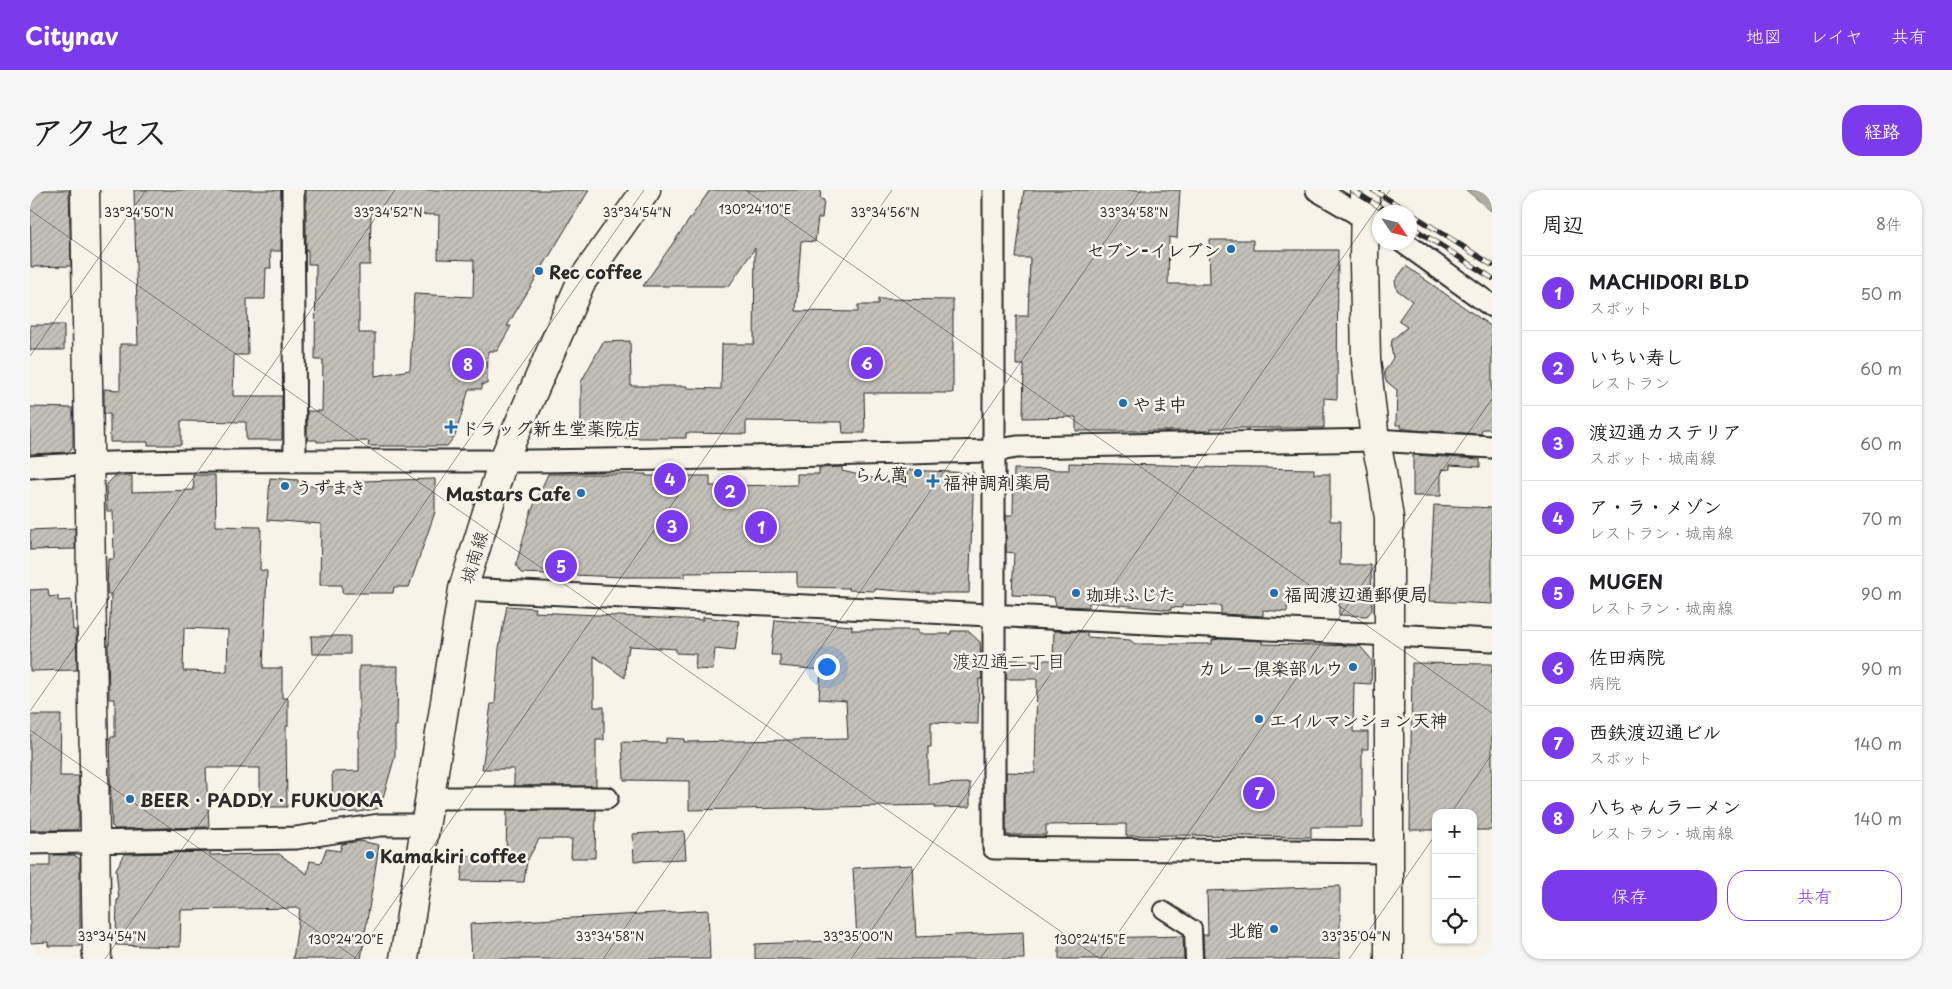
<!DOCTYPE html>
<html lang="ja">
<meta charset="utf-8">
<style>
:root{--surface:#fff;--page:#f6f6f6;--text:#202124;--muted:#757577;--line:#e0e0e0;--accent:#7c3aed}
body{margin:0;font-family:"Playpen Sans","Klee One",sans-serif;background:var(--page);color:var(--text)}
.controls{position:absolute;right:15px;bottom:15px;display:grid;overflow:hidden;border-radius:10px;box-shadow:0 1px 4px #0004}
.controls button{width:45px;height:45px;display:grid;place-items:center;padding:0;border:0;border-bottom:1px solid var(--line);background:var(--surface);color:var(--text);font:25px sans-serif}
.compass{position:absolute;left:1342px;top:15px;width:45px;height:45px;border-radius:50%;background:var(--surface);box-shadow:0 1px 4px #0004;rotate:125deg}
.you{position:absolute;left:796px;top:476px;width:18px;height:18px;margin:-12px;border:4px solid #fff;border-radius:50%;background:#1a73e8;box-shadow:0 0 0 8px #1a73e833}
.badge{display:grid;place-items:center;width:32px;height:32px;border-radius:50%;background:var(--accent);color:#fff;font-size:16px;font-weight:700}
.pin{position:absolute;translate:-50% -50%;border:2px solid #fff;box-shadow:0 1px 5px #0006}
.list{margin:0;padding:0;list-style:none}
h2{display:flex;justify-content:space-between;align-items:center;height:65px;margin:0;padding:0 20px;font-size:21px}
h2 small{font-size:16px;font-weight:400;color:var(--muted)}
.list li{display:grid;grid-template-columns:32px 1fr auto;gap:15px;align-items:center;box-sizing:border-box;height:75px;padding:0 20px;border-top:1px solid var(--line)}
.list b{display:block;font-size:19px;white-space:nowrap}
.list p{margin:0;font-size:16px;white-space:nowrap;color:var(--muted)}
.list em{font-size:16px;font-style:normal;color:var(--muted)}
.actions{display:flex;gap:10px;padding:15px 20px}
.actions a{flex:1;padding:11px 0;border:1px solid var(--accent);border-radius:20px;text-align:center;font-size:18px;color:var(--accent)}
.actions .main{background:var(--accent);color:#fff}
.icon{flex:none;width:28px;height:28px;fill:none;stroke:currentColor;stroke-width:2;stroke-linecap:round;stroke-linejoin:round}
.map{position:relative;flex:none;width:1462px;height:769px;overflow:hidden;border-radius:20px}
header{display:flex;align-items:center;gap:30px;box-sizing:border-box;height:70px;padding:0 25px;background:var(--accent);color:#fff}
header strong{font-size:24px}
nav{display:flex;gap:28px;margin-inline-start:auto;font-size:18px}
.intro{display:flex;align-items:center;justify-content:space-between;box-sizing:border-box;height:120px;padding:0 30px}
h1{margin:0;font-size:35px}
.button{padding:12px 22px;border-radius:20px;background:var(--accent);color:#fff;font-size:18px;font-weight:700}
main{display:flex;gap:30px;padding:0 30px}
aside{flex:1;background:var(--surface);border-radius:20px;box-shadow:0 1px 4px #0004}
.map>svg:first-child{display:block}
.water{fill:#afaca4;stroke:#7a7874}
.building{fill:url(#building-hatch);stroke:#2b2b2b;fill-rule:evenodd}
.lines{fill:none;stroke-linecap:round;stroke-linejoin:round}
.pedestrian-casing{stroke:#2b2b2b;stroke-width:20}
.minor-casing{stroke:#2b2b2b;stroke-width:25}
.tertiary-casing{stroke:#2b2b2b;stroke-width:31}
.pedestrian{stroke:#f7f3e8;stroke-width:16}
.minor{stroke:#f7f3e8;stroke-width:21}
.tertiary{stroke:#f7f3e8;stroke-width:28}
.rail-casing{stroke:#2b2b2b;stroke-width:5.5}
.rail{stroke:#f7f3e8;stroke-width:4;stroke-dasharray:11;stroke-linecap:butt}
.ticks{fill:none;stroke:#2b2b2b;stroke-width:1;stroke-opacity:0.45}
.poi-dot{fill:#1f6fb2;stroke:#f7f3e8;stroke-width:2}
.labels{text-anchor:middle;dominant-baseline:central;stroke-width:5;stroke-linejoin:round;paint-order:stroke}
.poi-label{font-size:18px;font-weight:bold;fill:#2b2b2b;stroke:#f7f3e8;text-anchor:start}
.street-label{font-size:18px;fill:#2b2b2b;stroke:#f7f3e8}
.neighbourhood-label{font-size:19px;fill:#2b2b2b;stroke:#f7f3e8}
.ticks-label{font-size:12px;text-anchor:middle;fill:#2b2b2b;stroke:#f7f3e8;stroke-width:5;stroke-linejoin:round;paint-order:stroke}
</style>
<header>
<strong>Citynav</strong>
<nav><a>地図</a><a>レイヤ</a><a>共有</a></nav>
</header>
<div class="intro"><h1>アクセス</h1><a class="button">経路</a></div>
<main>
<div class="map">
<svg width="1462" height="769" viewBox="0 0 1462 769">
<defs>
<pattern id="building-hatch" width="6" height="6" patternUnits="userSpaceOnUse" patternTransform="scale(1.25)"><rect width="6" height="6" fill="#c4c1b9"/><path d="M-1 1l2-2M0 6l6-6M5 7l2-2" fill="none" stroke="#a9a69f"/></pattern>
</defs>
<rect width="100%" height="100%" fill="#f7f3e8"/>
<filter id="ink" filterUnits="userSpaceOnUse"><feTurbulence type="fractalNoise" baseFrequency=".02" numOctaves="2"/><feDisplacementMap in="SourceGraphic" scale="10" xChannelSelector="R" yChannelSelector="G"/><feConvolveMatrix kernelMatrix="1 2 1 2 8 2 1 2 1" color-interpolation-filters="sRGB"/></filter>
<g filter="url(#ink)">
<path class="water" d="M1436 0H1462V22Z"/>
<path class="building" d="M0 0H39L41 76 1 77Z
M104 0H251V61H240L241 78H236L235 109H217L218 165H204L203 206H252V250H216V232L151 231V255H118V252H80V224H74V199L90 200V154H108Z
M276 0H559L477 136H481L467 161H458L457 194H452V199H439L425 246 417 256H338L339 251 287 252V250H277V221H292L293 170H285L286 74H278V60H276ZM341 23 409 25 408 69 444 70 443 107 384 104 380 180 345 186V143H329V75H340Z
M680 0H791L790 9 794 10 792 28H788L785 52 771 51 766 121 828 122V115H848V109L923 110V203H834L835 243H813L812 232 716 231V244L656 243V248H551V192L573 152 600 151 601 196H657V198L691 199 692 154H724L725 58 699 96H613Z
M994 0H1150L1147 48 1139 47 1138 94H1180L1179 50H1223V60H1308L1307 209 1294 208V238H1181V241H1046V227L993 228 994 175H986V126H998L1000 68H986Z
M1376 76 1462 137V239H1452L1451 244 1383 240 1371 238V235H1366L1367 200 1356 191 1354 182 1363 168 1361 157 1362 150 1377 137 1368 131 1382 111 1367 100 1365 91Z
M0 135H34V160H0Z
M0 217 43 218V256L39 262 0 264Z
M1383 265 1450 269V277L1420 275V279L1411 280V306H1383Z
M1039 273 1135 275 1163 276V277L1284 279V284H1300V331H1311L1310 375H1341L1342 420 1337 426 1309 425V410L1258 408 1257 422 1233 420V426L1191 424V416L1152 415V418L1141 417V420L1059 412V417L1026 416 1024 407 982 405 984 363 976 362V325H983L984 279 1039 280Z
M812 277V281L877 296V280L944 283 939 403H897L845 399V401L819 400V398L767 397V382L655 383V387H593L491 383 486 375 500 324 518 284H616V286H680V296L767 295V284H789V278Z
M163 285H185L186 336 231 337 230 380 237 381 233 478H252V508H258V536H256L257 617H230V578H176L179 637 85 639 82 636 80 585H81L80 547H85V509H79L78 454H79L81 404H77L78 369H84L83 321H77L76 295 85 286H102V302L164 300ZM154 438 198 440 197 482 153 481Z
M240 288 268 290V296L331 297V291L405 289V322L379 397H364L363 403H312V395H290L291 334 237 330Z
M1404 315 1462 318V414L1399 411Z
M45 338V359L0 360V340Z
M18 399 19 407 28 406V411L41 410 43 440H46L47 480 0 481V400Z
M477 416 505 418 504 422 673 430V427L709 431 705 461 685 459 683 480 665 479 666 464 646 463V459L599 456 598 464H596L595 488 564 466V517H574V550H566V596H484V579H452L461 514H465L469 458Z
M745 430 822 436V440H888V444H921V441H938L950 452 952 489H949L948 534 901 532V557H898V594L940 593V617L905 618V615L659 620V591L594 590 592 552 636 553V548L654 549V552L818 549 816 511 789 509 791 480 750 476V465H741Z
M1024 441 1057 442V447L1100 450 1105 454H1182V450L1190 449 1232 451V454L1330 456 1342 470 1341 494 1324 493 1323 542H1338V559H1332V637H1281V647L1143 645 1096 646V634L1016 635V645H976V582L1005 583 1007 489H976V470H1023Z
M281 446H320V464H282Z
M1382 473 1462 474V640H1443V623H1406V640H1380Z
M329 476H368L367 536H365V566L350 618 329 622 303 623 302 582 329 581Z
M0 525H31L30 586H49V636L47 640H0Z
M477 620H566L565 668H541L542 649H509L497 671 494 692 431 691 433 674H437L436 666 476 664Z
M654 641 656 669 604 671 603 644Z
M330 651 349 655 331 769H263L270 718 151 720 150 757 86 755 87 710H89L86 679 95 664 180 662V665L249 664 277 684 280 671 291 673 296 659 310 661 312 654Z
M20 665H44L50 669V756H18V752L0 753V676H20Z
M882 675 886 747 993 742 994 769H725V754L827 750 823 678Z
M1310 696V769H1174L1173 745H1178L1177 701Z
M678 720 680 769H442L440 734Z
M1153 746 1154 769H1029V749Z"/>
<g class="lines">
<defs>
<path id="pedestrian" d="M1133 720 1163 739 1164 769"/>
<path id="minor" d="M263 0 265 270
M964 0V658L1359 662
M1287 0 1350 37
M1373 52 1462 116
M0 277C158 267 316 272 474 271 637 271 800 264 963 261L987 257 1345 250 1462 257
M433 399 1462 450
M400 608H577
M0 653 266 648 350 635H396"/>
<path id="tertiary" d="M55 0 67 769
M1335 0 1334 73 1336 169 1345 250 1351 276 1359 328V769
M374 769 433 399 473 271 551 92 616 0"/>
</defs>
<use href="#pedestrian" class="pedestrian-casing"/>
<use href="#minor" class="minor-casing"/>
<use href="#tertiary" class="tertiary-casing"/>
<use href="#pedestrian" class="pedestrian"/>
<use href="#minor" class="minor"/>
<use href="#tertiary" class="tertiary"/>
<defs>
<path id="rail" d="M1322 0 1358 22
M1343 0 1379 22
M1380 23 1462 75
M1380 36 1462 88"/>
</defs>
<use href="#rail" class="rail-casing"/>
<use href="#rail" class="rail"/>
</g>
</g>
<path class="ticks" d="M715 0 1462 523M1458 0 1462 3M0 20 1070 769M0 166 116 0M0 521 365 0M0 540 327 769M1421 623 1462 564M75 769 614 0M324 769 862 0M573 769 1111 0M821 769 1360 0M1070 769 1462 209M1319 769 1406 644"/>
<g class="poi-dot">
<circle cx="1201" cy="59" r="5"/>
<circle cx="509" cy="81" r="5"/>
<circle cx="1093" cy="213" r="5"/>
<path d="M418.5 229.5h5v5h5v5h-5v5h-5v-5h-5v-5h5z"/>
<circle cx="888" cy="283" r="5"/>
<path d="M900.5 283.5h5v5h5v5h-5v5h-5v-5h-5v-5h5z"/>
<circle cx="255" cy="296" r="5"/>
<circle cx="551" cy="303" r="5"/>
<circle cx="1046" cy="403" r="5"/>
<circle cx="1244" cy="403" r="5"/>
<circle cx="1323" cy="477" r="5"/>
<circle cx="1229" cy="529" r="5"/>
<circle cx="100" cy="609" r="5"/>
<circle cx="340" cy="665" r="5"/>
<circle cx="1244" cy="739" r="5"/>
</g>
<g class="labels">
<g class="poi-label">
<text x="1191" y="59" text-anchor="end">セブン-イレブン</text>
<text x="519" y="81">Rec coffee</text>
<text x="1103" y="213">やま中</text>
<text x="431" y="237">ドラッグ新生堂薬院店</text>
<text x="878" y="283" text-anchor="end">らん萬</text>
<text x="913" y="291">福神調剤薬局</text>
<text x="265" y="296">うずまき</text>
<text x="541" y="303" text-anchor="end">Mastars Cafe</text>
<text x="1056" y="403">珈琲ふじた</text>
<text x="1254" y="403">福岡渡辺通郵便局</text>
<text x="1313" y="477" text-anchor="end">カレー倶楽部ルウ</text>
<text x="1239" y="529">エイルマンション天神</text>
<text x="110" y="609">BEER・PADDY・FUKUOKA</text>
<text x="350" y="665">Kamakiri coffee</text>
<text x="1234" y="739" text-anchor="end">北館</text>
</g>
<g class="street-label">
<text transform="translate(443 367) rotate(-73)">城南線</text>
</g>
<g class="neighbourhood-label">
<text x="979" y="470">渡辺通二丁目</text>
</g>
</g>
<g class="ticks-label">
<text x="725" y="24">130°24'10"E</text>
<text x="109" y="27">33°34'50"N</text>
<text x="358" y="27">33°34'52"N</text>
<text x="607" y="27">33°34'54"N</text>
<text x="855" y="27">33°34'56"N</text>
<text x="1104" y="27">33°34'58"N</text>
<text x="82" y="751">33°34'54"N</text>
<text x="580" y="751">33°34'58"N</text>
<text x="828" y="751">33°35'00"N</text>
<text x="1326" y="751">33°35'04"N</text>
<text x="316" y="754">130°24'20"E</text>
<text x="1060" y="754">130°24'15"E</text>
</g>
</svg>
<div class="controls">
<button>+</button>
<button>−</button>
<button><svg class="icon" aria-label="locate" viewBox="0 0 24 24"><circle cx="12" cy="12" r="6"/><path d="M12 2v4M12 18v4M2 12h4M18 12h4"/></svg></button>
</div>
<svg class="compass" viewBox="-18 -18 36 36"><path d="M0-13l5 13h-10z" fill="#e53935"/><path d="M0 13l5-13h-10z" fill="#757577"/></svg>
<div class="you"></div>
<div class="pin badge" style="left:731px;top:337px">1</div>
<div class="pin badge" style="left:700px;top:301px">2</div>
<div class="pin badge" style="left:642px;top:336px">3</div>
<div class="pin badge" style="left:640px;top:289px">4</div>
<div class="pin badge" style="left:531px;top:376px">5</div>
<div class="pin badge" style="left:837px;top:173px">6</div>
<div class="pin badge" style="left:1229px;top:603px">7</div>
<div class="pin badge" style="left:438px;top:174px">8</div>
</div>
<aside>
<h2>周辺<small>8件</small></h2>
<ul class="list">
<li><span class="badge">1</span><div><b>MACHIDORI BLD</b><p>スポット</p></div><em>50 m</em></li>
<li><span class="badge">2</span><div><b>いちい寿し</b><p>レストラン</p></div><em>60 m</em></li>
<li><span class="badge">3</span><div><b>渡辺通カステリア</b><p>スポット · 城南線</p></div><em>60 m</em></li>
<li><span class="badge">4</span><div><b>ア・ラ・メゾン</b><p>レストラン · 城南線</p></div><em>70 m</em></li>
<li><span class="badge">5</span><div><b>MUGEN</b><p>レストラン · 城南線</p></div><em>90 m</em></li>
<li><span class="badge">6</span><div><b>佐田病院</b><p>病院</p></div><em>90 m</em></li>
<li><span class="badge">7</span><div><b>西鉄渡辺通ビル</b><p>スポット</p></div><em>140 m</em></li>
<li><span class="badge">8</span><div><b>八ちゃんラーメン</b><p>レストラン · 城南線</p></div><em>140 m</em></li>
</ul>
<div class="actions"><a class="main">保存</a><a>共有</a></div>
</aside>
</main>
